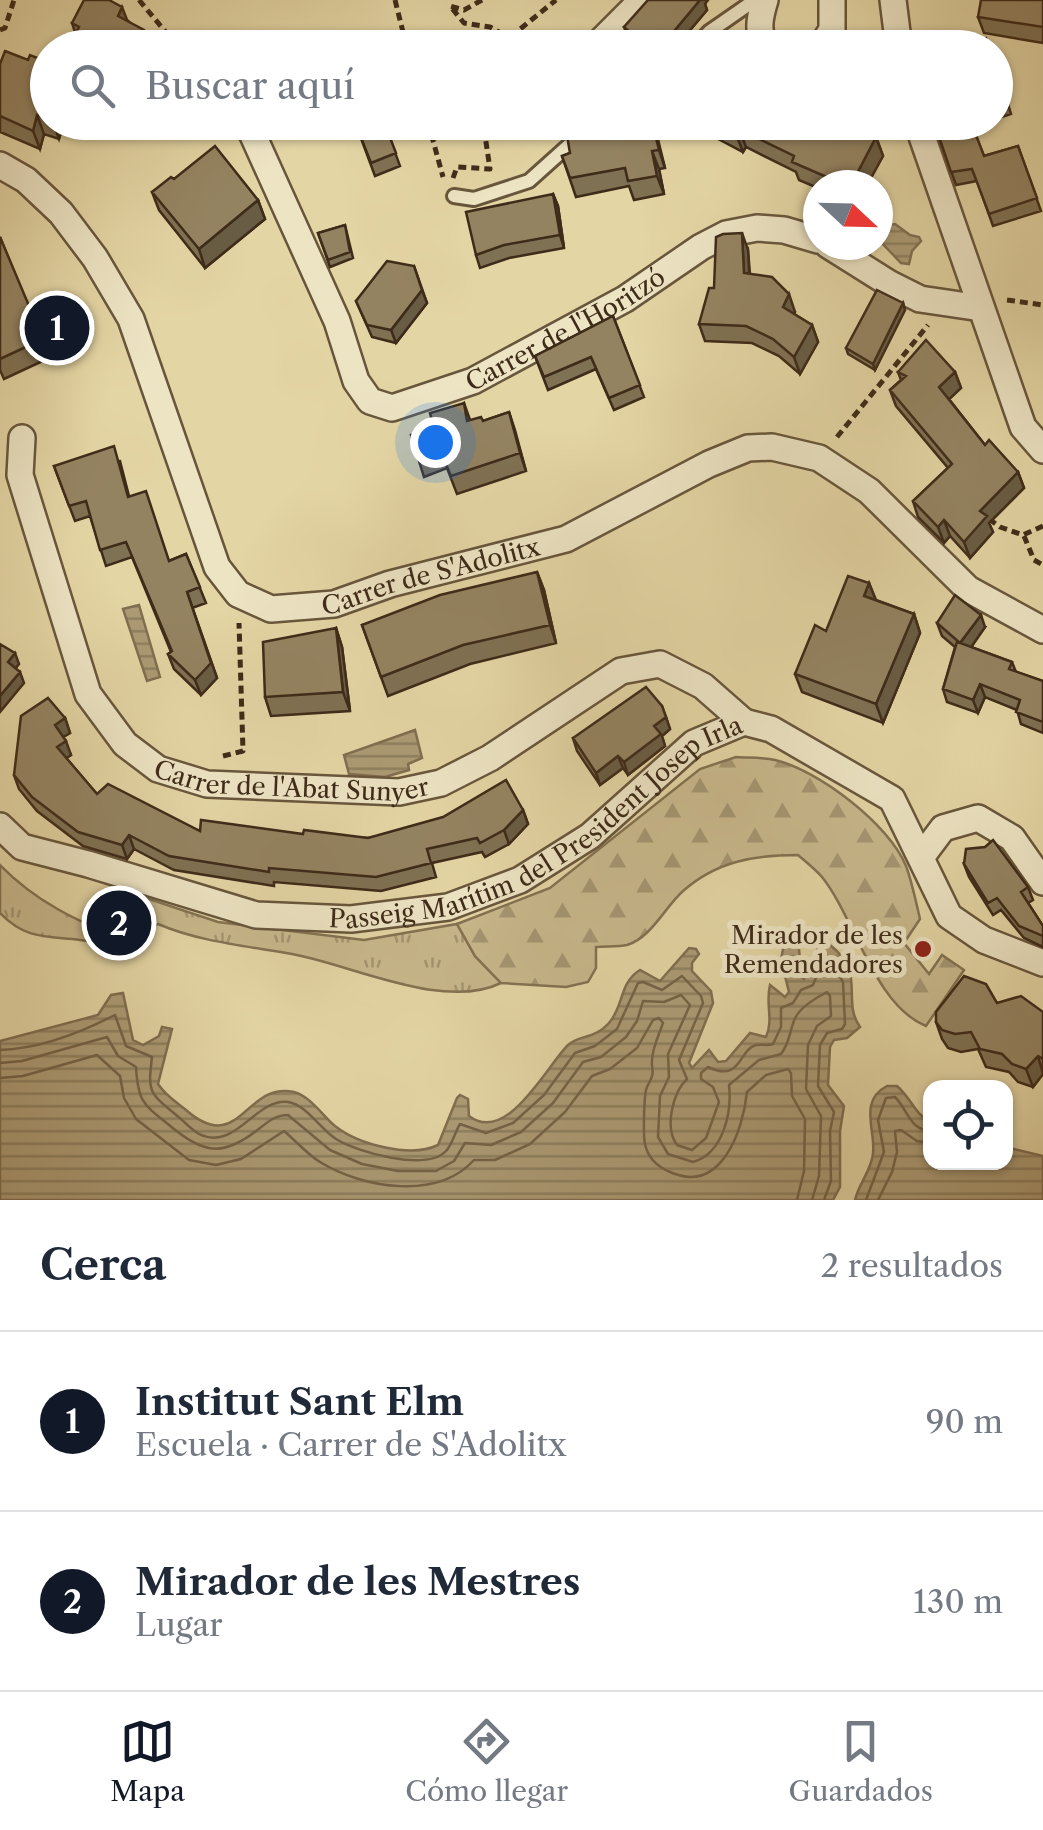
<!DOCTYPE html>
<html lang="es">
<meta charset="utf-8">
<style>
:root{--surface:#fff;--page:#f2f2f3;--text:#1f2937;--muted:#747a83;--line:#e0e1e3;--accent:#111827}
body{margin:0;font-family:"Libre Caslon Text",serif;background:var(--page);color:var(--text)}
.controls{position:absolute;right:30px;bottom:30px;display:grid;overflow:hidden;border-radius:20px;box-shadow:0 2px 8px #0004}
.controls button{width:90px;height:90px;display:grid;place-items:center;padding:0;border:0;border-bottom:2px solid var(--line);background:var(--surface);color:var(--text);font:50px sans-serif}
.compass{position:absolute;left:803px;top:170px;width:90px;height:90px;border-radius:50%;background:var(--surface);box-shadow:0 2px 8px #0004;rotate:112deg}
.you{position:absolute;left:435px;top:442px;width:35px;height:35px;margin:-25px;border:8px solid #fff;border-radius:50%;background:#1a73e8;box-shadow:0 0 0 15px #1a73e833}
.badge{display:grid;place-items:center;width:65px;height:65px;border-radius:50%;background:var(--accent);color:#fff;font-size:32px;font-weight:700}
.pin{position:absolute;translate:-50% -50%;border:5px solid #fff;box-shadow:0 2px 10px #0006}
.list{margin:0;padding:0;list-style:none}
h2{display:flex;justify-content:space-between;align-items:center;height:130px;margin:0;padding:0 40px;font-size:42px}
h2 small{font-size:32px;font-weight:400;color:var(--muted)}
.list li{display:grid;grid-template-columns:65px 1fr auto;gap:30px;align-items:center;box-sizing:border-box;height:180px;padding:0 40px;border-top:2px solid var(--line)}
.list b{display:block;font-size:38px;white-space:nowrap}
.list p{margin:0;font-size:32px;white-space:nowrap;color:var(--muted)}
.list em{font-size:32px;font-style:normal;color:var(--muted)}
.icon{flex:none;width:55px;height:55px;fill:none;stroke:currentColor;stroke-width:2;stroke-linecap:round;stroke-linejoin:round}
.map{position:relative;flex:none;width:1043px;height:1200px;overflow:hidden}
.search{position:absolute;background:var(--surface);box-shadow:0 2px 8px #0004;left:30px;right:30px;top:30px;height:110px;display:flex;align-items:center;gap:25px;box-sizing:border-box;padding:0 35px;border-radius:55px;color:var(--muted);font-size:38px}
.sheet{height:490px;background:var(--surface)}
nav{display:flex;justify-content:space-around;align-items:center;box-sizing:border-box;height:140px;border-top:2px solid var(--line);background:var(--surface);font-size:28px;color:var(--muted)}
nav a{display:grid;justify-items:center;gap:5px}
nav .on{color:var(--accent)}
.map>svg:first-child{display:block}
.grass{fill:url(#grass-tufts);stroke:#837252;stroke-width:2.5}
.forest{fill:url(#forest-firs);stroke:#837252;stroke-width:2.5}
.water{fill:url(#water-rules);stroke:#806e50;stroke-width:2.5}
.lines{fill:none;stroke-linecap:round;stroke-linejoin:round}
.shore{stroke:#756347;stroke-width:2.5}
.service-casing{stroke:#68563c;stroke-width:18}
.minor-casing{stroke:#68563c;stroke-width:30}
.path{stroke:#3e2b19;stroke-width:5;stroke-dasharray:8 5;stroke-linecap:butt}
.service{stroke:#ede4c4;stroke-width:12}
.minor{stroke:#ede4c4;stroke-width:25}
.wall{fill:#7f7153;stroke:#3e2b19;stroke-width:2.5}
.shaded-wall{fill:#685c44;stroke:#3e2b19;stroke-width:2.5}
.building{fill:#948361;stroke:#3e2b19;stroke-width:2.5}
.poi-dot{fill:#8f2418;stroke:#ede4c4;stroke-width:4}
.labels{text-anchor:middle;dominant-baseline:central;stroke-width:10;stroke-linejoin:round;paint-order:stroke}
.street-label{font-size:25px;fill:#3e2b19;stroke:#ede4c4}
.poi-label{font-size:25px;fill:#3e2b19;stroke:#ede4c4;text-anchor:end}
</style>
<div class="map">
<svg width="1043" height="1200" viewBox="0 0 1043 1200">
<defs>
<pattern id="grass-tufts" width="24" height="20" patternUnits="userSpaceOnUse" patternTransform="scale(2.5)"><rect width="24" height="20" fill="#c8b88c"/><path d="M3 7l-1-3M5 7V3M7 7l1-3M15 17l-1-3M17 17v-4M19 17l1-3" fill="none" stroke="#a49672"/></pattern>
<pattern id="forest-firs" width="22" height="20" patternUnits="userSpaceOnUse" patternTransform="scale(2.5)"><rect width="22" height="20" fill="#c8b88c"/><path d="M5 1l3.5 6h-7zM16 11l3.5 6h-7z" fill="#a49672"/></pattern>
<pattern id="water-rules" width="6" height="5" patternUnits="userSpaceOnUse" patternTransform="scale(2.5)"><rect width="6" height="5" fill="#ac9b75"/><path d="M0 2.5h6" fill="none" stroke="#8d7f5f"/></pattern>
</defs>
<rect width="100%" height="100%" fill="#e4d5a4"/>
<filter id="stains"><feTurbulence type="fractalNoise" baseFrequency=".002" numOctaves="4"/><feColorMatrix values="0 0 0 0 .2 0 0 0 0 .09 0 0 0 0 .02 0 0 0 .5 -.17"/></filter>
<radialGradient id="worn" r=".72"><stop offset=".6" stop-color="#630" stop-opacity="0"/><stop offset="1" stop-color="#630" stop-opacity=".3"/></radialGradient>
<path class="grass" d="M0 865C36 902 77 921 124 940L140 896 218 922 364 940 457 924 475 956 501 983C443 1011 353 965 292 954 247 946 200 942 158 924L146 929 135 948C116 948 98 942 80 940 47 936 26 940 0 913Z"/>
<path class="forest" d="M736 757C748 758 762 757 775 760 818 770 889 824 906 866 912 882 916 902 920 919L904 943 929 974 942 955 964 970 926 1026C874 1005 855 918 822 877 815 869 806 862 798 855 755 855 717 861 683 891 665 907 651 938 627 945 618 947 606 946 596 947V968L588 982 566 987 501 983 475 956 457 924 550 888 700 769Z"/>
<path class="water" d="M895 224 910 235 919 237 921 241 912 251 909 264 901 263 878 239 882 226Z
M139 605 160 677 147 681 123 609Z
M415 730 422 758 408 764 409 770 385 777 349 774 344 755Z
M790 945 799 948 801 977 804 979 818 948 830 945C867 974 841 1000 860 1027L847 1038 834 1040 830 1047 828 1085 844 1106 840 1131V1187L833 1200H0V1041L98 1015 111 995 123 993 133 1040 143 1045 159 1036 162 1027 172 1029 158 1084C166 1096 175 1101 186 1110 240 1157 245 1081 294 1092 310 1096 323 1116 335 1126 359 1145 411 1158 438 1145L457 1098 460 1095 468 1099 469 1116C507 1145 546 1067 568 1045 579 1035 595 1039 609 1023 624 1006 619 983 640 970L660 981 689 948 696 949 699 954 692 963V971L711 991 713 1003 689 1063 692 1068 709 1050 718 1062 726 1061 750 1033 766 1037C774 1019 765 1004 770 985L785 997 789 992 781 960 783 949Z
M887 1086H897C911 1098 915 1114 930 1122V1162H1006V1147L1043 1156V1200H855C859 1183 871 1171 873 1154 876 1130 858 1101 887 1086Z"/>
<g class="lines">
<path class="shore" d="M0 1050C39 1049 82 1032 115 1015L126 1046 152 1057C148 1091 148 1092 175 1114 183 1120 190 1129 199 1134 236 1152 255 1098 288 1102 307 1105 320 1129 336 1139 357 1152 426 1172 446 1151 452 1145 455 1132 460 1124L486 1133 513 1123 544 1095 575 1053 595 1046 617 1029 638 983 643 982 662 990 682 976 701 996 703 1003 679 1060 687 1079C673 1092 664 1128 677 1145L692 1150 706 1138 719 1102 713 1087 701 1079V1073L708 1067C742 1083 738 1050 756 1045 762 1044 767 1046 773 1044L781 1027V1008L793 1003 801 990 813 985 823 960 829 958 843 982 845 1024 842 1029 827 1033 820 1045 818 1086 834 1112 830 1131 831 1181 824 1200
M0 1063 22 1061 107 1037 118 1056 136 1067C138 1102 143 1104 169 1125 204 1154 223 1158 260 1128 269 1121 276 1115 288 1115L330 1150 362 1164 398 1171H436L454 1161 465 1143 491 1145 521 1132 553 1103 583 1062 601 1057 626 1037 637 1021 643 1001 664 1002 681 995 690 1005 668 1054 669 1077 660 1096 658 1137 668 1154 693 1162C724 1153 732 1111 729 1085L759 1060 781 1054C790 1042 789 1033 794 1021 798 1008 816 998 827 992L830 996 831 1016 817 1026 808 1045 806 1089 821 1116 819 1176 812 1200
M0 1078 23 1076 97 1055 120 1076 124 1098 136 1119 189 1160 216 1165 241 1159 284 1131C296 1141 307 1154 320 1162 364 1189 438 1200 474 1160H495L530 1144 565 1112 592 1076 610 1069 637 1048 653 1020 659 1018 663 1023C659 1035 652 1048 652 1061 651 1066 654 1071 652 1076 651 1081 647 1085 646 1090 644 1099 643 1136 645 1144 648 1158 658 1167 670 1172 721 1195 743 1131 747 1092L766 1075 788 1069 791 1073 792 1096 805 1119 804 1171 797 1200
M866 1200 884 1152 878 1120 886 1098 895 1097C908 1110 909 1129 930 1131
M878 1200 892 1172 897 1152 895 1131 901 1130 917 1141 930 1143"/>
<defs>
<path id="service" d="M694 48 709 32 755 0
M454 196 474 199 529 181 568 146 610 122"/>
<g id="minor">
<path d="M765 0C760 16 755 36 769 48"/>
<path d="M893 0 899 48"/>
<path d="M594 48 642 0"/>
<path d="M820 48 832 30V0"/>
<path id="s1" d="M243 122 252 133 337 321 356 381 370 401 392 408 473 381 625 299 701 247 726 234 757 228 784 230 818 240"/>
<path d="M917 122 1023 427 1043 450"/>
<path id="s2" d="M0 165 26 180 61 213 95 258 131 319 217 567 238 594 271 609 334 604 390 584 566 539 709 464 748 448 772 447 819 458 869 491 968 589 1043 630"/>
<path d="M828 245 890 284 920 299 981 308"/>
<path id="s3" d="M22 438 20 475 88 694 125 744 158 769 207 784 399 792 441 783 490 758 621 671 660 664 703 686 744 722"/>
<path id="s4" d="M0 826 22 847 88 864 256 915 351 919 448 907 520 880 590 836 694 743 744 722 771 729 892 799 949 916 984 940 1043 963"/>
<path d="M922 856 943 828 978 818 1012 838 1043 882"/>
</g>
</defs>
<use href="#service" class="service-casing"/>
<use href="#minor" class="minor-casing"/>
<path class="path" d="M139 0 179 48
M395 0 407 48
M482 0 464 10 450 6 464 23 490 27 509 38
M0 30 5 28 14 0
M466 48 469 38 498 48
M504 48 509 38 556 0
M428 122 443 177
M453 178 457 167 490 169 483 122
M1007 300 1043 305
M837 437 928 325
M989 519 1000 527 1023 535 1043 526
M1024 536 1034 560 1043 565
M223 756 243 751 239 623"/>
<use href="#service" class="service"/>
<use href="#minor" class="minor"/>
</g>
<path class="wall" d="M1043 0V43L984 33 978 17Z
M705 4 707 10 675 48H660L656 45 654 48H638L629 39 624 27Z
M127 20 159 48H80L72 23Z
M28 60 48 62V122H64L59 139 44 134 40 149 0 132V64Z
M996 65 1011 114 996 119Z
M140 122H165L150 135Z
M355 122H384L400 166 375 176Z
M652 122 665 168 659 169 664 194 634 200 629 186 576 197 562 156Z
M686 122H838L876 137 883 156 867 185H818V188L799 180 796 172 746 147 743 152Z
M934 122H983L972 126 984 156 1018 146 1041 211 993 226 977 181 956 185Z
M174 179 258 200 265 219 205 268 159 210 152 192Z
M553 194 558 206 564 248 509 258 480 268 476 255Z
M345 225 353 258 330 267 318 233Z
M0 237 49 358 4 379 0 370Z
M748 250 750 274 795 312 794 314 812 325 818 342 800 374 779 356 752 343 705 341 699 324Z
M414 266 427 303 396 343 372 337 356 301Z
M903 303 905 310 875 370 848 354 846 348Z
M613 316 644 397 614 410 596 369 548 390 535 356Z
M898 372H955L961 388 949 399 985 445 1018 472 1024 488 989 523 993 532 970 558 950 536 944 543 918 517 913 501 948 468 896 406 890 390 901 380Z
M464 403 470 420 483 421 509 412 526 471 457 494 447 468 424 477 418 458 434 429Z
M120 461 129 496 169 561 186 554 206 603 192 608 217 678 201 695 174 669 168 654 171 652 132 557 106 566 90 516 75 521 54 466Z
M537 572 544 590 556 643 470 664 388 696 362 625Z
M869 583 876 600 914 614 920 633 883 723 802 692 795 674 826 631Z
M937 623 985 627 971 647 1012 662 1016 672 1043 681V733L1021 724 1017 710 985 697 978 713 947 702 943 689 955 647 942 636Z
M336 628 342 647 350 711 271 716 265 697Z
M662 706 670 729 662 736 665 746 628 775 623 768 600 785 577 751 573 738Z
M65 718 70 733 63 737 71 755 66 758 97 794 200 831 368 838 523 810 528 824 509 844 485 857 482 852 432 863 436 877 381 891 274 882V886L174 870 134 849 127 859 83 846 37 811 19 789 14 775Z
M964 864 1028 887 1033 900 1028 903 1043 926V947L1024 938 1001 910 993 915 969 877Z
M997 1003 1043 1012V1074L1033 1087 1018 1082 1009 1072 986 1067 978 1049 961 1052 948 1048 942 1039 936 1022Z"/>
<path class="shaded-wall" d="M700 0H708L705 4 707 10 675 48H666L665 42Z
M122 7 129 25 118 16Z
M652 32 656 45 654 48H644L643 44Z
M37 115 44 134 40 149 33 131Z
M53 122H64L59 139Z
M146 122H165L150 135Z
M197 122H213L201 133Z
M652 122 657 135 665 168 659 150Z
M739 129 746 147 743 152 736 134Z
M876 137 883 156 867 185H851Z
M652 151 659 169 664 194 657 176Z
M553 194 558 206 564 248 560 235Z
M258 200 265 219 205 268 199 249Z
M742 233 748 250 750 290 744 273Z
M422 290 427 303 396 343 391 330Z
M789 294 795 312 789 324 783 307Z
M903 303 905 310 875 370 873 364Z
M812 325 818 342 800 374 794 357Z
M955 372 961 388 945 403 939 387Z
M509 412 515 430 526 471 520 453Z
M1018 472 1024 488 989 523 993 532 970 558 964 542 980 511Z
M944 520 950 536 944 543 938 527Z
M537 572 544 590 556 643 550 625Z
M869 583 876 601 864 596Z
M187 592 217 678 201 695 195 680Z
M914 614 920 633 883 723 876 704Z
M981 615 985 627 965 656 960 643Z
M336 628 342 647 350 711 343 692Z
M15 653 19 664 12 673 8 662Z
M20 672 24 683 0 712V696Z
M980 684 985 697 978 713 973 700Z
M666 717 670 729 662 736 665 746 628 775 624 762 654 726Z
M65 718 70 733 60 739 55 725Z
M66 741 71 755 62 761 57 747Z
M618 756 623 768 600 785 596 773Z
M523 810 528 824 509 844 504 830Z
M129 835 134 849 127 859 122 845Z
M1038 1056 1043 1074 1033 1087 1026 1069Z"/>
<path class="building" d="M84 0H109L122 7 118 16 144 30 159 48H86L75 34 79 27 72 23Z
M648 0H700L665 42 652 32 643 44 624 27Z
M981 0H1043V27L978 17Z
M986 38 989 48H955Z
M5 51 28 60 30 55 48 62V119L37 115 33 131 0 116V64Z
M996 67 1007 102 996 105Z
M355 122H384L396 153 371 163Z
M627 122H652L659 150 652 151 657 176 628 181 625 168 570 178 562 156 570 153 567 136Z
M714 122H835L876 137 851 185H845L792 162 794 156 739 129 736 134Z
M934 122H971L984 156 1018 146 1037 198 989 214 972 169 951 172Z
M215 146 258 200 199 249 152 192 171 177 174 179Z
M553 194 560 235 504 245 476 255 466 212Z
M345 225 350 252 328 260 318 233Z
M742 233 744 273 772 277 789 294 783 307 812 325 794 357 773 339 746 326 699 324 709 288H714L716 237 723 234Z
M0 237 43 339 0 359Z
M387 261 414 266 422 290 391 330 367 325 356 301Z
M877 290 903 303 873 364 846 348Z
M613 316 640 385 609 398 591 357 544 377 535 356Z
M926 340 955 372 939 387 985 445 989 440 1018 472 980 511 987 516 964 542 944 520 938 527 913 501 952 464 890 390 906 376 898 372Z
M464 403 467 421 481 417 483 421 509 412 520 453 451 476 440 450 418 458 411 435 434 429 430 413Z
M114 446 128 497 146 491 169 561 186 554 200 587 187 592 211 663 195 680 168 654 172 651 126 542 100 550 86 501 69 506 54 466Z
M537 572 550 625 463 645 381 677 362 625 440 595Z
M848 576 869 583 864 596 914 614 876 704 795 674 815 625 826 631Z
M955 595 981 615 960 643 1012 662 1009 669 1043 681V722L1016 712 1020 700 980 684 973 700 943 689 957 642 960 643 937 623Z
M336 628 343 692 265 697 263 642Z
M0 644 15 653 8 662 20 672 0 696Z
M646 687 662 706 666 717 654 726 661 734 624 762 618 756 596 773 573 738Z
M48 698 65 718 55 725 66 741 57 747 97 794 108 784 200 831 201 820 303 834 304 830 368 838 443 817 506 780 523 810 504 830 480 843 477 838 427 849 431 863 376 877 269 868V872L169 856 129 835 122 845 78 832 32 797 14 775 21 716Z
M993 840 1028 887 1021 892 1043 926V936L1019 926 997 898 988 903 964 864 966 849 985 847Z
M964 976 986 984 997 1003 1021 996 1043 1012V1059L1038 1056 1026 1069 1012 1064 1002 1054 980 1049 971 1032 955 1034 942 1030 936 1022V1012Z"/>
<circle class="poi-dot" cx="923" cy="949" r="10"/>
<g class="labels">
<g class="street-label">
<text stroke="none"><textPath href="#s1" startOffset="522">Carrer de l'Horitzó</textPath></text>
<text stroke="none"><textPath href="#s2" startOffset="702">Carrer de S'Adolitx</textPath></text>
<text stroke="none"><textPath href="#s3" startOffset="505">Carrer de l'Abat Sunyer</textPath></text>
<text stroke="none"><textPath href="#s4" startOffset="582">Passeig Marítim del President Josep Irla</textPath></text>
</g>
<g class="poi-label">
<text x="903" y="935">Mirador de les<tspan x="903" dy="29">Remendadores</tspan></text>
</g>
</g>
<rect width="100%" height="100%" filter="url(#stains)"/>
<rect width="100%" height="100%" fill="url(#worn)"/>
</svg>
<div class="controls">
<button><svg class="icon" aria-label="locate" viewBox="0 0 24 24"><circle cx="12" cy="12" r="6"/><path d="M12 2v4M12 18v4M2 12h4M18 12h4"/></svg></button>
</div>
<svg class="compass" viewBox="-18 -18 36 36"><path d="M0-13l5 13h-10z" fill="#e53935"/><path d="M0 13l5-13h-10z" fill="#747a83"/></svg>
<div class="you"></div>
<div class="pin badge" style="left:57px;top:328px">1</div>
<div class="pin badge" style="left:119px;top:923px">2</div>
<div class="search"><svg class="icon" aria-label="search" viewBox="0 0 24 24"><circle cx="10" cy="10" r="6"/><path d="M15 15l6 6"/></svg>Buscar aquí</div>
</div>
<section class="sheet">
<h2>Cerca<small>2 resultados</small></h2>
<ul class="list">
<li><span class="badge">1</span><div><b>Institut Sant Elm</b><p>Escuela · Carrer de S'Adolitx</p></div><em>90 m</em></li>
<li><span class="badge">2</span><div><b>Mirador de les Mestres</b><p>Lugar</p></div><em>130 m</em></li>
</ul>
</section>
<nav>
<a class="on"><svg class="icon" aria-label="map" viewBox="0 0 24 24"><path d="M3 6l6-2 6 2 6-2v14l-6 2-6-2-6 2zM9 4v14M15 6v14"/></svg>Mapa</a>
<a><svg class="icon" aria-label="directions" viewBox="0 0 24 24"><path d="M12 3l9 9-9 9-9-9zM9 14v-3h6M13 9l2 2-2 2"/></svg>Cómo llegar</a>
<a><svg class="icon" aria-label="saved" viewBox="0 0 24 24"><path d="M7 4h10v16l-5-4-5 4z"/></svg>Guardados</a>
</nav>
